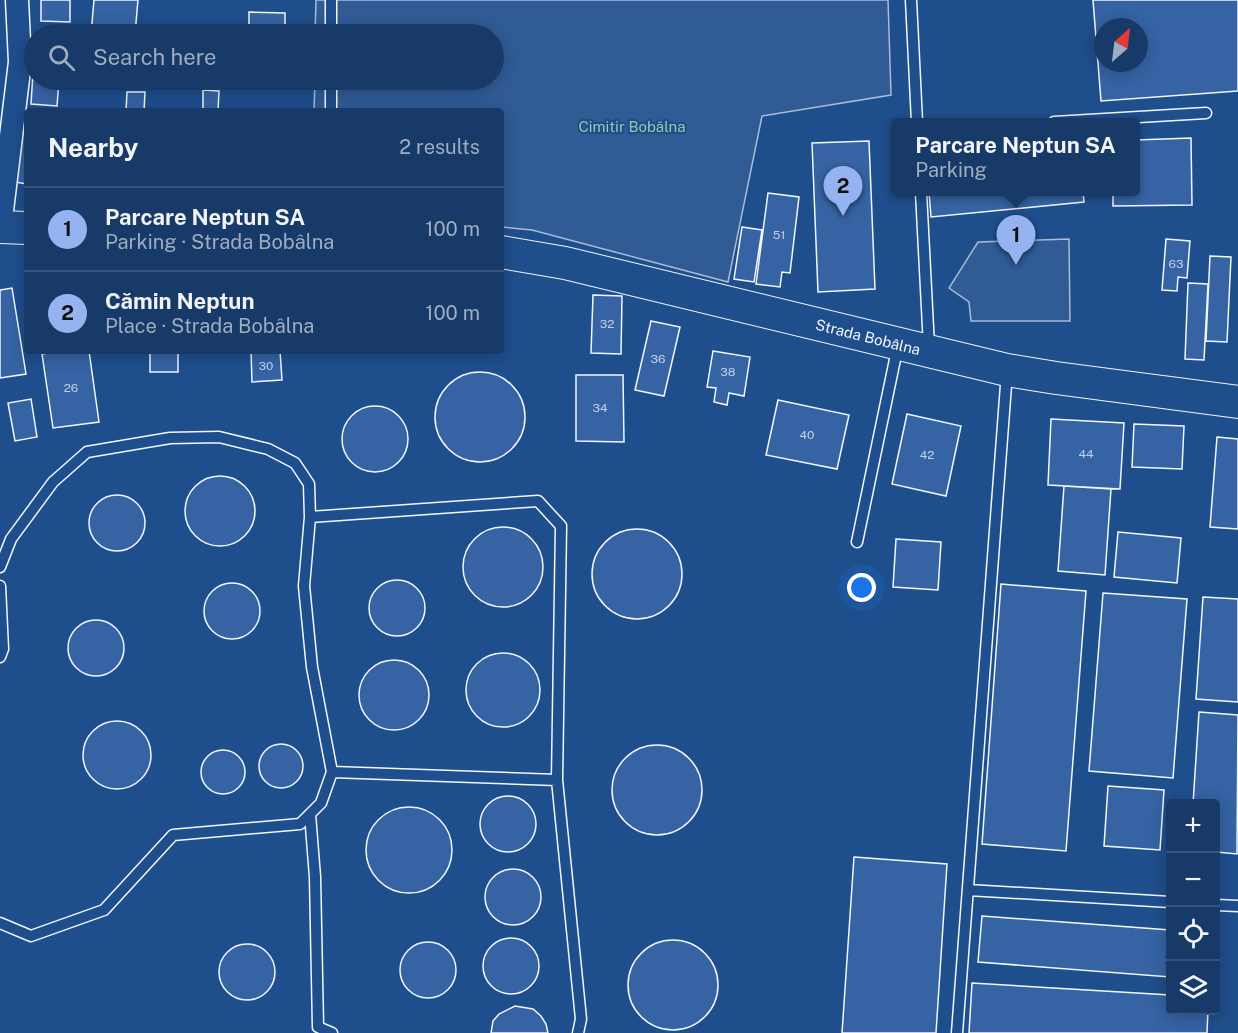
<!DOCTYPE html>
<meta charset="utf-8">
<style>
:root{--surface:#173a69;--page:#20416f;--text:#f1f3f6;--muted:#9eadc0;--line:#36547d;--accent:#95b2f1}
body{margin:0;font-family:"Public Sans",sans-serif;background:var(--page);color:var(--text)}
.controls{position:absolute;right:18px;bottom:18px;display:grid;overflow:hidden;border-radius:6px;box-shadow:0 3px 15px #0003}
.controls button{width:54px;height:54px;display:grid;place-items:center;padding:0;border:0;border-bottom:2px solid var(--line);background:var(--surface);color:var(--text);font:30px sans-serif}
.compass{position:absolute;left:1094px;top:18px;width:54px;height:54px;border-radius:50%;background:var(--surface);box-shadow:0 3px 15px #0003;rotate:28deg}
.you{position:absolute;left:862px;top:588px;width:21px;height:21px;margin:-15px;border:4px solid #fff;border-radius:50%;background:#1a73e8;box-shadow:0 0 0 9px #1a73e833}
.badge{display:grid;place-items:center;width:39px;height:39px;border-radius:50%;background:var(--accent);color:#111;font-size:20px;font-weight:700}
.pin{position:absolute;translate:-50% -50px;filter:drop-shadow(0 2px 3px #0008)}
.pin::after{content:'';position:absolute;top:32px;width:21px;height:18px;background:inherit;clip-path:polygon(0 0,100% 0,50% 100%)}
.popup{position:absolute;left:891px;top:118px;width:249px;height:78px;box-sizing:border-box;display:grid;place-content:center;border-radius:6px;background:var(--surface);filter:drop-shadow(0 2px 4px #0005);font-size:20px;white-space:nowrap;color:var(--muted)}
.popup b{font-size:22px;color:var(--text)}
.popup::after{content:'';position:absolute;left:50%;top:100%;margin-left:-12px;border:12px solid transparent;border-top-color:var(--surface)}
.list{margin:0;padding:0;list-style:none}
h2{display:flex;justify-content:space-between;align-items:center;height:78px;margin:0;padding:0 24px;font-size:26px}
h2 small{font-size:20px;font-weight:400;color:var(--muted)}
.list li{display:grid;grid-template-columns:39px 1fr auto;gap:18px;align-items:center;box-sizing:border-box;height:84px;padding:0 24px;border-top:2px solid var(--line)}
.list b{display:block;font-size:22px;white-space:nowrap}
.list p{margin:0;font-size:20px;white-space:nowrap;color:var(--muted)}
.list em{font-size:20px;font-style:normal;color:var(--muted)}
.icon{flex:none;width:33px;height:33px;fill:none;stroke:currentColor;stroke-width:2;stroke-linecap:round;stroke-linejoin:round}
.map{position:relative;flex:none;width:1238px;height:1033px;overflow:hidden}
.search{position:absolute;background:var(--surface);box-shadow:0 3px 15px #0003;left:24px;top:24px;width:480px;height:66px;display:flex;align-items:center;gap:15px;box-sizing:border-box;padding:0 21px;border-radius:33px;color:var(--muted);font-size:22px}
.panel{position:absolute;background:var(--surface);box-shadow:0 3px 15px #0003;left:24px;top:108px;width:480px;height:246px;border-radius:6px}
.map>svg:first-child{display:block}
.built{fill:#305b95;stroke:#a8bbd7;stroke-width:1.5}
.building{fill:#3563a3;stroke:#f2f6ff;stroke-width:1.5;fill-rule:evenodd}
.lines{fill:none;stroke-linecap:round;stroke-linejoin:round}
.service-casing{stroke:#f2f6ff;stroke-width:13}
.minor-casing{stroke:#f2f6ff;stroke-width:25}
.secondary-casing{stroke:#f2f6ff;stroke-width:34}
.service{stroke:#1f4e8c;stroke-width:10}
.minor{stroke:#1f4e8c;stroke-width:22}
.secondary{stroke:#1f4e8c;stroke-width:32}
.labels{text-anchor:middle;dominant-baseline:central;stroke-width:4.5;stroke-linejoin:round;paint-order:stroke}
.number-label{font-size:12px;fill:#c3d1e8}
.park-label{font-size:15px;fill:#97c8a6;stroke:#1f4e8c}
.street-label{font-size:15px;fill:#f2f6ff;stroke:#1f4e8c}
</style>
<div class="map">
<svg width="1238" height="1033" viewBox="0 0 1238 1033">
<rect width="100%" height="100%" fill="#1f4e8c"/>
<path class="built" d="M316 0H888L891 95 762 116 728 282 532 230 501 227V111H314L315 80H494V34H315Z
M1069 239 1070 321H971L969 302 949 288 978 242Z"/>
<path class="building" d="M41 0H70V22L41 21Z
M94 0H138L135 34H91Z
M1093 0H1238V91L1101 101ZM1103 27H1139V63H1103Z
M249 12 285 13V34H249Z
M34 57V80H59L57 106 31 104Z
M203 90 219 91 218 111H203Z
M127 92H145L144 111H126Z
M22 133 27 134V184L15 182Z
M1191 138 1192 205 1113 206V192H1136V140Z
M869 141 875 289 818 292 812 143Z
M929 192H1083L1084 202 931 217Z
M768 193 799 197 790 273 782 272 780 287 756 284Z
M742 227 762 230 754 282 734 279Z
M1166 239 1190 241 1187 278 1178 277 1177 291 1162 290Z
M1210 256 1231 257 1227 342 1206 341Z
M1188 283 1208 284 1204 360 1185 359Z
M12 288 26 374 0 378V290Z
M593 295 622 296 621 354 591 353Z
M651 321 680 327 664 396 635 390Z
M63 351H89L99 422 53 428 42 354Z
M150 351H178V372H150Z
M251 351H280L282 380 252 382Z
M713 351 750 357 744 396 729 393 727 405 714 402 716 388 707 387Z
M435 417a45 45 0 1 1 90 0a45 45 0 1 1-90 0Z
M576 375H623L624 442 576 441Z
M31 399 37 437 15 441 8 403Z
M778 400 849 415 837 469 766 455Z
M342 439a33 33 0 1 1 66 0a33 33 0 1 1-66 0Z
M907 414 961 426 946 496 892 484Z
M1051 419 1124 423 1120 489 1048 485Z
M1134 424 1184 426 1182 469 1132 467Z
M1217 437 1238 439V529L1210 527Z
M185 511a35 35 0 1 1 70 0a35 35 0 1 1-70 0Z
M1064 486 1111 489 1105 575 1058 571Z
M89 523a28 28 0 1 1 56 0a28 28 0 1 1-56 0Z
M463 567a40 40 0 1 1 80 0a40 40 0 1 1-80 0Z
M592 574a45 45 0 1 1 90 0a45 45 0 1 1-90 0Z
M1118 532 1181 538 1177 583 1114 577Z
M896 539 941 542 938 590 893 587Z
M369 608a28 28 0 1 1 56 0a28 28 0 1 1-56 0Z
M204 611a28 28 0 1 1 56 0a28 28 0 1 1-56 0Z
M1001 584 1086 591 1066 851 982 844Z
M1103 593 1187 599 1173 778 1089 771Z
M1203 597 1238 599V702L1196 699Z
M68 648a28 28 0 1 1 56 0a28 28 0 1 1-56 0Z
M466 690a37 37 0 1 1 74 0a37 37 0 1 1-74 0Z
M359 695a35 35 0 1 1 70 0a35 35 0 1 1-70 0Z
M1199 712 1238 715 1237 854 1216 852V804H1193Z
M83 755a34 34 0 1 1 68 0a34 34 0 1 1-68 0Z
M259 766a22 22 0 1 1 44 0a22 22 0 1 1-44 0Z
M612 790a45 45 0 1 1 90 0a45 45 0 1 1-90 0Z
M201 772a22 22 0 1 1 44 0a22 22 0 1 1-44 0Z
M1108 786 1164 790 1160 850 1104 846Z
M480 824a28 28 0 1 1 56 0a28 28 0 1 1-56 0Z
M366 850a43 43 0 1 1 86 0a43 43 0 1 1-86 0Z
M854 857 947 864 936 1033H842Z
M485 897a28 28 0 1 1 56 0a28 28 0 1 1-56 0Z
M982 916 1170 930V977L978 962Z
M1216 934H1219L1216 980Z
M483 966a28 28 0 1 1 56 0a28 28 0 1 1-56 0Z
M628 985a45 45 0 1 1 90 0a45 45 0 1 1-90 0Z
M400 970a28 28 0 1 1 56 0a28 28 0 1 1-56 0Z
M219 972a28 28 0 1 1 56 0a28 28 0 1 1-56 0Z
M972 983 1170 995V1010H1208L1207 1033H969Z
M515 1006 533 1009 541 1016 546 1024 548 1033H491L493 1021 499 1014Z"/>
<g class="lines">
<defs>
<path id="service" d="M331 0V34
M911 0 917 122
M331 80V111
M1054 122 1206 113
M921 192 929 347
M857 542 898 345
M0 567 11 539 53 482 87 452 170 438 219 437 268 449 295 463 309 484 310 517
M0 586 3 649 0 657
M332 772 557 780
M310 814 315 877 318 1027 332 1033
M968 890 1170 902
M1216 905 1238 906
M0 923 31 936 104 910 173 835 300 824 321 803 332 772 312 667 304 586 310 517 538 501 561 526 557 780 581 1019 578 1033
M957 1033 1007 372"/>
<path id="minor" d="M0 227 20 62 17 0"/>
<path id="secondary" d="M0 227 27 228
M501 252 565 263 1007 370 1056 378 1238 402"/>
</defs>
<use href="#service" class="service-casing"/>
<use href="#minor" class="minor-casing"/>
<use href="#secondary" class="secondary-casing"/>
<use href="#service" class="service"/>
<use href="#minor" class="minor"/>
<use href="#secondary" class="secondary"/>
</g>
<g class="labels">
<g class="number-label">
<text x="779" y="235">51</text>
<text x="1176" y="264">63</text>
<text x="607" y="324">32</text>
<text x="658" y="359">36</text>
<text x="266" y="366">30</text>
<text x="728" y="372">38</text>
<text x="71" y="388">26</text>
<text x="600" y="408">34</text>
<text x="807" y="435">40</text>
<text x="1086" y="454">44</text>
<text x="927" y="455">42</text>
</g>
<g class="park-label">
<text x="632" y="126">Cimitir Bobâlna</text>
</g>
<g class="street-label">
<text transform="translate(868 337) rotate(14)">Strada Bobâlna</text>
</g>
</g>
</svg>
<div class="controls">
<button>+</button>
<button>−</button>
<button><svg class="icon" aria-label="locate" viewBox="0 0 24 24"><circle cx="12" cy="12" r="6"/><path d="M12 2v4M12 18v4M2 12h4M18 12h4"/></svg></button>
<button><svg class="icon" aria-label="layers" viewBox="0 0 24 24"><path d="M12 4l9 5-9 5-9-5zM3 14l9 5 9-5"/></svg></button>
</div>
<svg class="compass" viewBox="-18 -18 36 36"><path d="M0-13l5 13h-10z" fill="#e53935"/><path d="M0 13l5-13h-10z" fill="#9eadc0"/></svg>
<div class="you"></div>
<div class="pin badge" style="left:1016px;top:265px">1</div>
<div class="popup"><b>Parcare Neptun SA</b>Parking</div>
<div class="pin badge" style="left:843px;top:216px">2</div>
<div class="search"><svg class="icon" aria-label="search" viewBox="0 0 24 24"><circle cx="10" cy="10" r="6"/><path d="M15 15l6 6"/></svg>Search here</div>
<section class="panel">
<h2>Nearby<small>2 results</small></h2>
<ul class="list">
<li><span class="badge">1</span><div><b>Parcare Neptun SA</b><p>Parking · Strada Bobâlna</p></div><em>100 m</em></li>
<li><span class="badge">2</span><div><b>Cămin Neptun</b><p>Place · Strada Bobâlna</p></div><em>100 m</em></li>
</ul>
</section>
</div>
